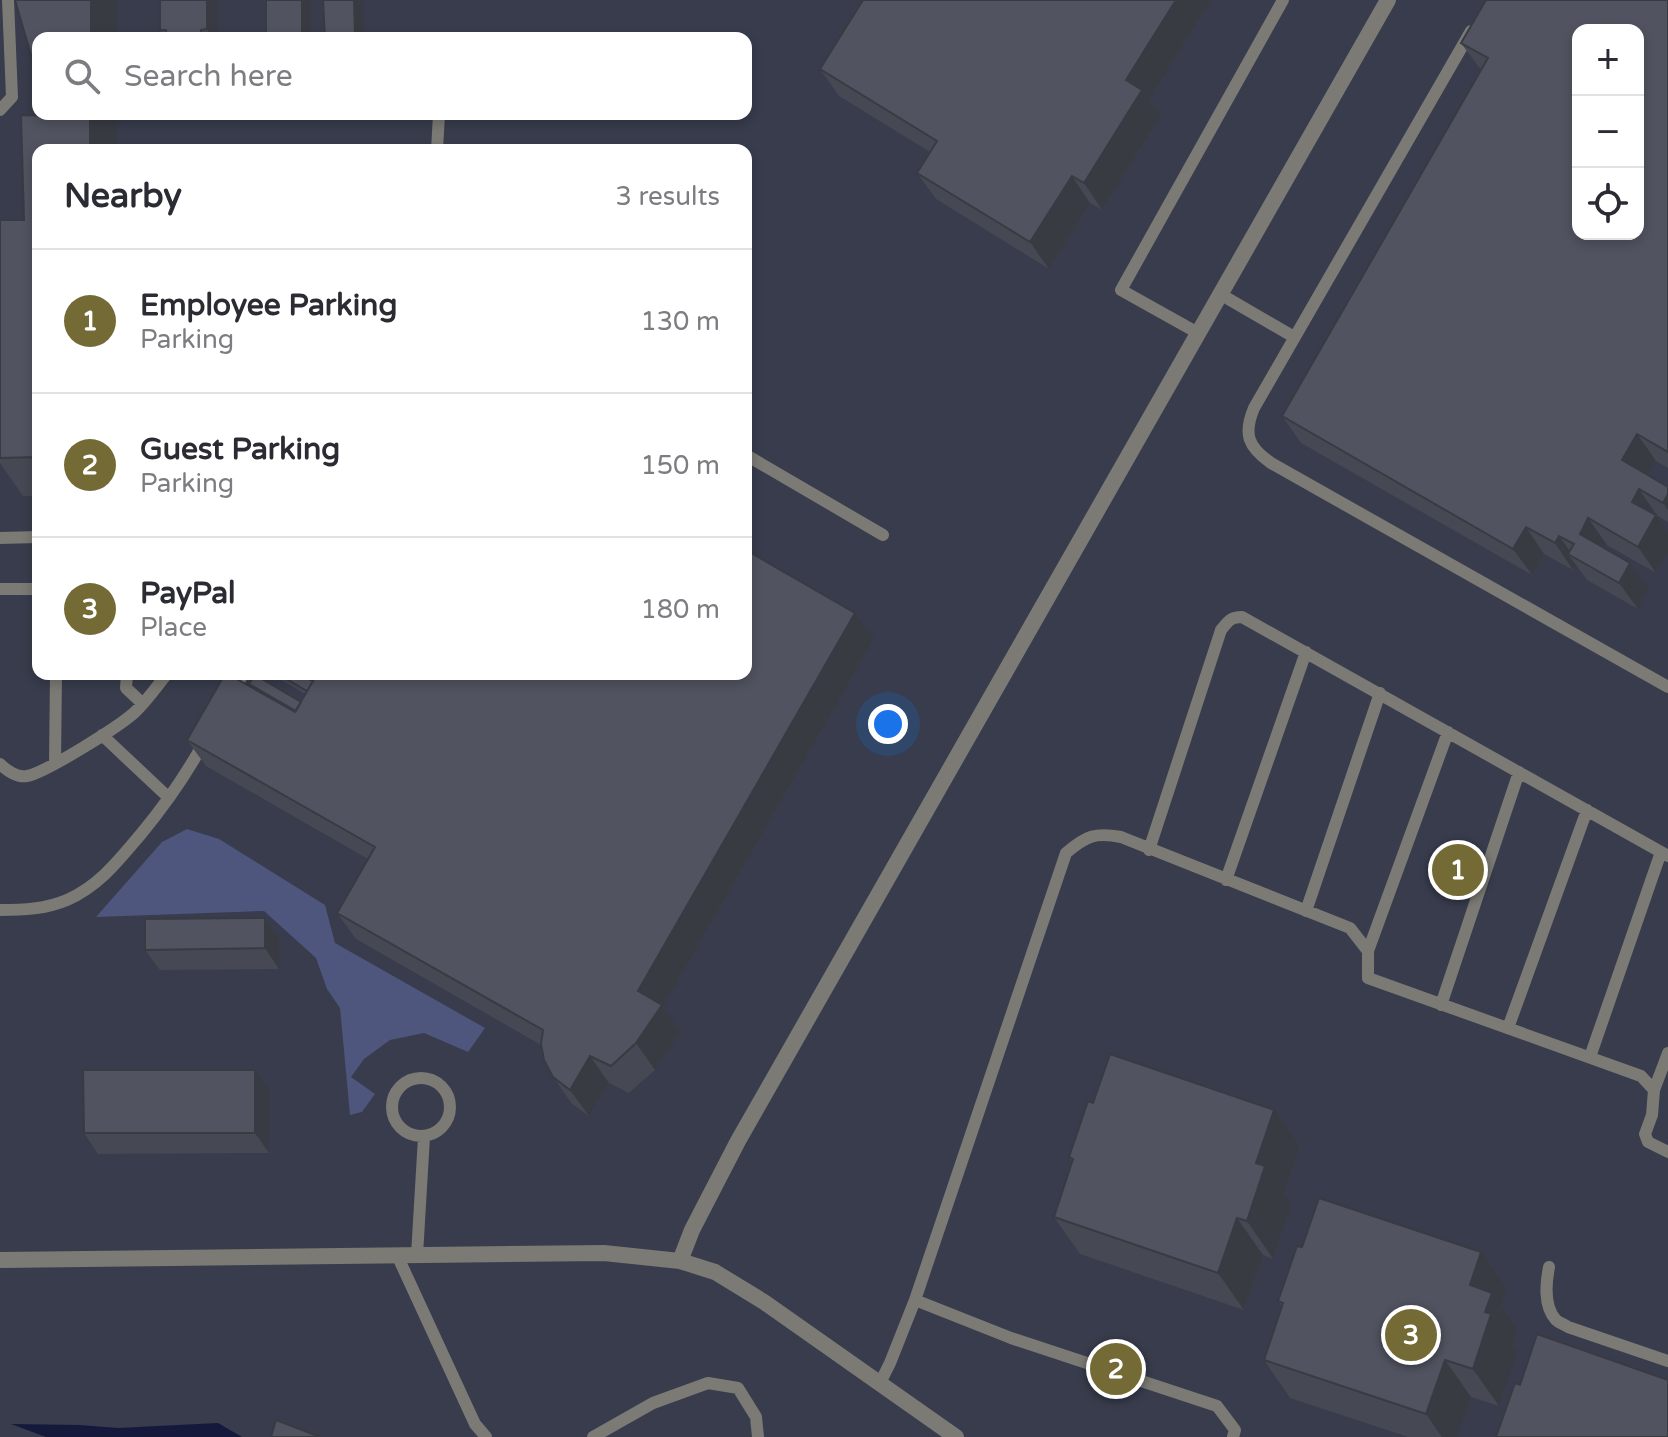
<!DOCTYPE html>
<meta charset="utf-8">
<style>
:root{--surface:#fff;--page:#f2f2f3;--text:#2b2b33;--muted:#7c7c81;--line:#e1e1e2;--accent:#746a35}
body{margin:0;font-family:"Varela Round",sans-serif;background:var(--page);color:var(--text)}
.controls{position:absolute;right:24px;top:24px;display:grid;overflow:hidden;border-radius:16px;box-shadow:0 4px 12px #0003}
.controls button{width:72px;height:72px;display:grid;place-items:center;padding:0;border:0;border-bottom:2px solid var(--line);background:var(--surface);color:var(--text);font:40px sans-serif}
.you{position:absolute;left:888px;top:724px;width:28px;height:28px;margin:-20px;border:6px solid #fff;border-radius:50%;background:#1a73e8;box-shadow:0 0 0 12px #1a73e833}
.badge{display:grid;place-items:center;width:52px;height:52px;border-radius:50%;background:var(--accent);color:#fff;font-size:26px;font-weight:700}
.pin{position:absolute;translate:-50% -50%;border:4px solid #fff;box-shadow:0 2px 8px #0006}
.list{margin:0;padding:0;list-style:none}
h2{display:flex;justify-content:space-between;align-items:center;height:104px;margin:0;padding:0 32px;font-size:34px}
h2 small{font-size:26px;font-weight:400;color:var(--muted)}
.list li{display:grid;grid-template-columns:52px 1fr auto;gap:24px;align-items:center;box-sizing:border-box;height:144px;padding:0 32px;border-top:2px solid var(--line)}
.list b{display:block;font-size:30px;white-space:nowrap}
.list p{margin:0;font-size:26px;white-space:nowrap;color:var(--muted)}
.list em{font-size:26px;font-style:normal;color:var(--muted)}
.icon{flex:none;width:44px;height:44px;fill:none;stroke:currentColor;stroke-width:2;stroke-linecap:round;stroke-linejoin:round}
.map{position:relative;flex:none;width:1668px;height:1437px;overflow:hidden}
.search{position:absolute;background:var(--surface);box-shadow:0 4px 12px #0003;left:32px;top:32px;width:720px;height:88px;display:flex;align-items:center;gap:20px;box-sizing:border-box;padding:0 28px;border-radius:16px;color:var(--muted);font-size:30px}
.panel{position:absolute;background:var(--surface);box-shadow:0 4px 12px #0003;left:32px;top:144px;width:720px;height:536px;border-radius:16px}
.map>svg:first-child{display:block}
.built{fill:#383c4c;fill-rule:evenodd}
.green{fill:#4e567d}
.water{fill:#15193c}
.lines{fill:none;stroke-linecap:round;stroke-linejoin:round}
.service{stroke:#7b7a74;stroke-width:12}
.minor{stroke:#7b7a74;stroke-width:16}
.wall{fill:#464853}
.shaded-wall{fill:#393b43}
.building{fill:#515460;stroke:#393b43;stroke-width:2;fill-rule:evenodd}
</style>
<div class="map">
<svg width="1668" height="1437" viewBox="0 0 1668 1437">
<rect width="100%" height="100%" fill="#2f313d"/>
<path class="built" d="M0 0H1668V1437H0ZM1578 30H1638V234H1578ZM38 38H746V114H38ZM38 150H746V674H38Z"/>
<path class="green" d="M187 829 219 839 325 905 335 943 485 1028 468 1052 424 1033 390 1040 364 1059 351 1077 375 1094 362 1112 350 1115 340 1008 327 989 316 958 264 911 96 917 162 842Z"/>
<path class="water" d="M218 1423 242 1437H46L11 1424 80 1425 118 1428Z"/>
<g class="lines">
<path class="service" d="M1471 31 1254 408C1243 434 1248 447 1271 463L1668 687
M0 110 12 97 8 0
M437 150 439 114
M1220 294 1294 337
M1198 333 1121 290 1283 0
M746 455 883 535
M0 538 38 537
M0 589H38
M127 674 126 688 142 703
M231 695 243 674
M102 735 169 798
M55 763 56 674
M0 764C7 771 18 778 27 776 45 773 120 726 135 712 147 701 157 686 167 674
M1149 850 1221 630C1228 621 1231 617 1242 617L1668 856
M1226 880 1306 652
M0 910C23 910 46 909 67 900 99 886 119 860 141 834 165 805 186 775 204 742
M1306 911 1380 693
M1368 951 1448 732
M1441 1005 1519 772
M1508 1028 1587 810
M1590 1057 1661 852
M392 1107a29 29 0 1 1 58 0a29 29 0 1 1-58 0Z
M1654 1090 1668 1053
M397 1255 475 1424 486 1437
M417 1255 424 1137
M1549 1267C1546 1283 1543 1306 1556 1320 1559 1323 1564 1324 1568 1327L1668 1361
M915 1300 1011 1338 1217 1406 1235 1430 1233 1437
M880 1383 890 1363 915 1300 1066 853C1086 836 1095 832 1121 837L1350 928 1368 951V978L1641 1076 1654 1090 1652 1115 1645 1134 1648 1142 1668 1152
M593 1437 653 1403 708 1383 738 1388 756 1417 758 1437"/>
<path class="minor" d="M0 1260 604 1253 680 1261 715 1272 764 1302 956 1437
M680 1261 692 1230 738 1141 1388 0"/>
</g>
<path class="wall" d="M160 0H217V38H166L160 30Z
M266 0 311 38H268L266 34Z
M863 0H1211L1149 100 1161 116 1102 210 1090 203 1049 269 936 199 917 173 930 152 839 96 820 69Z
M1668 0V468L1656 461 1647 475 1668 487V522L1658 516 1657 517 1668 532V553L1656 573 1607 545 1605 549 1649 590 1638 609 1587 580 1576 565 1573 570 1544 554 1532 575 1301 443 1282 416 1481 70 1461 43Z
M48 114H117V150H38V496H23L0 463V220H24L21 115 49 116Z
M874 639 663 1007 681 1032 655 1070 629 1093 609 1083 589 1116 572 1104 553 1077 541 1045 356 939 337 913 368 859 206 766 187 740 251 687 249 684 301 702 305 694 271 674H300L313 681Z
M265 918 279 938V969L160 970 145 950Z
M269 1090V1153L98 1154 84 1133Z
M1093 1103 1300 1147 1284 1193 1292 1204 1273 1259 1263 1255 1244 1310 1080 1254 1054 1217 1072 1162 1069 1157Z
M1507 1290 1501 1306 1518 1330 1513 1345 1518 1352 1499 1406 1471 1397 1457 1437H1408L1290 1398 1264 1360 1282 1307 1278 1301Z"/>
<path class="shaded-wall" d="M91 0H117V38H91Z
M207 0H217V38H213L207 29Z
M302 0H311V38H304L302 34Z
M354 0H363L364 38 355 35Z
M1176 0H1211L1149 100 1161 116 1102 210 1084 183 1126 80Z
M90 114H117V150H90Z
M1072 176 1090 203 1049 269 1030 242Z
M1637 434 1656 461 1640 487 1622 460Z
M1639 489 1668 532V553L1656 573 1638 547 1632 502Z
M1668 494V510L1663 503Z
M1588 518 1607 545 1598 561 1580 534Z
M1526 527 1544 554 1532 575 1513 549Z
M1559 536 1574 557 1568 554 1576 565 1573 570 1555 543Z
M1630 563 1649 590 1638 609 1619 583Z
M855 613 874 639 663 1007 681 1032 655 1070 636 1043 638 991Z
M265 918 279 938V969L265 948Z
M590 1056 609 1083 589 1116 570 1090Z
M255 1070 269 1090V1153L255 1133Z
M1274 1110 1300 1147 1284 1193 1292 1204 1273 1259 1247 1221 1256 1163Z
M1237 1218 1263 1255 1244 1310 1218 1273Z
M1481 1252 1507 1290 1501 1306 1518 1330 1513 1345 1518 1352 1499 1406 1473 1369 1485 1312 1470 1285Z
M1445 1360 1471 1397 1457 1437H1442L1426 1414Z"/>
<path class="building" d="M15 0H91V38H38V79Z
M160 0H207V29L201 30V38H166V30H160Z
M266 0H302V34H266Z
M323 0H354L355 35H366V38H325Z
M863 0H1176L1126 80 1142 90 1084 183 1072 176 1030 242 917 173 937 141 820 69Z
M1486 0H1668V452L1637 434 1622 460 1668 487V494L1663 503 1639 489 1632 502 1656 515 1638 547 1588 518 1580 534 1630 563 1619 583 1568 554 1574 544 1559 536 1555 543 1526 527 1513 549 1282 416 1488 58 1461 43ZM1578 30H1638V234H1578Z
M48 114H90V150H38V457L0 458V220H24L21 115 49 116Z
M746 550 855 613 638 991 662 1005 636 1043 611 1066 590 1056 570 1090 553 1077 544 1060 541 1044 543 1030 337 913 375 847 187 740 225 674H228L295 712 317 674H746Z
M278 674H300L313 681 307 691Z
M255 675 301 702 296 711 249 684Z
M265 918V948L145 950V919Z
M1110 1054 1274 1110 1256 1163 1265 1166 1247 1221 1237 1218 1218 1273 1054 1217 1073 1159 1069 1157 1088 1101 1093 1103Z
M83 1070H255V1133H84Z
M1319 1198 1481 1252 1470 1285 1492 1293 1485 1312 1491 1314 1473 1369 1445 1360 1426 1414 1264 1360 1283 1303 1278 1301 1297 1246 1302 1247Z
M1537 1334 1668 1380V1437H1496L1515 1383 1520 1385Z
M276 1420 320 1437H271Z"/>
</svg>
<div class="controls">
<button>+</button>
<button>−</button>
<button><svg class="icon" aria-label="locate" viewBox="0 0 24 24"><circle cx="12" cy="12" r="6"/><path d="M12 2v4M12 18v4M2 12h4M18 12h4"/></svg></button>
</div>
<div class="you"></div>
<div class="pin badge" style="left:1458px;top:870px">1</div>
<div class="pin badge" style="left:1116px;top:1369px">2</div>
<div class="pin badge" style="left:1411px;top:1335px">3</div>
<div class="search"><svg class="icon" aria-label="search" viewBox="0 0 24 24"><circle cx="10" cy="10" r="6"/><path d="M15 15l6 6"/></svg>Search here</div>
<section class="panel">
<h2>Nearby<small>3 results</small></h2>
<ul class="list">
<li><span class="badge">1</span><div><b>Employee Parking</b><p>Parking</p></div><em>130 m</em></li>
<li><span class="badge">2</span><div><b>Guest Parking</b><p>Parking</p></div><em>150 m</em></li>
<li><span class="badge">3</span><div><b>PayPal</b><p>Place</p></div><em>180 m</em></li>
</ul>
</section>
</div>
